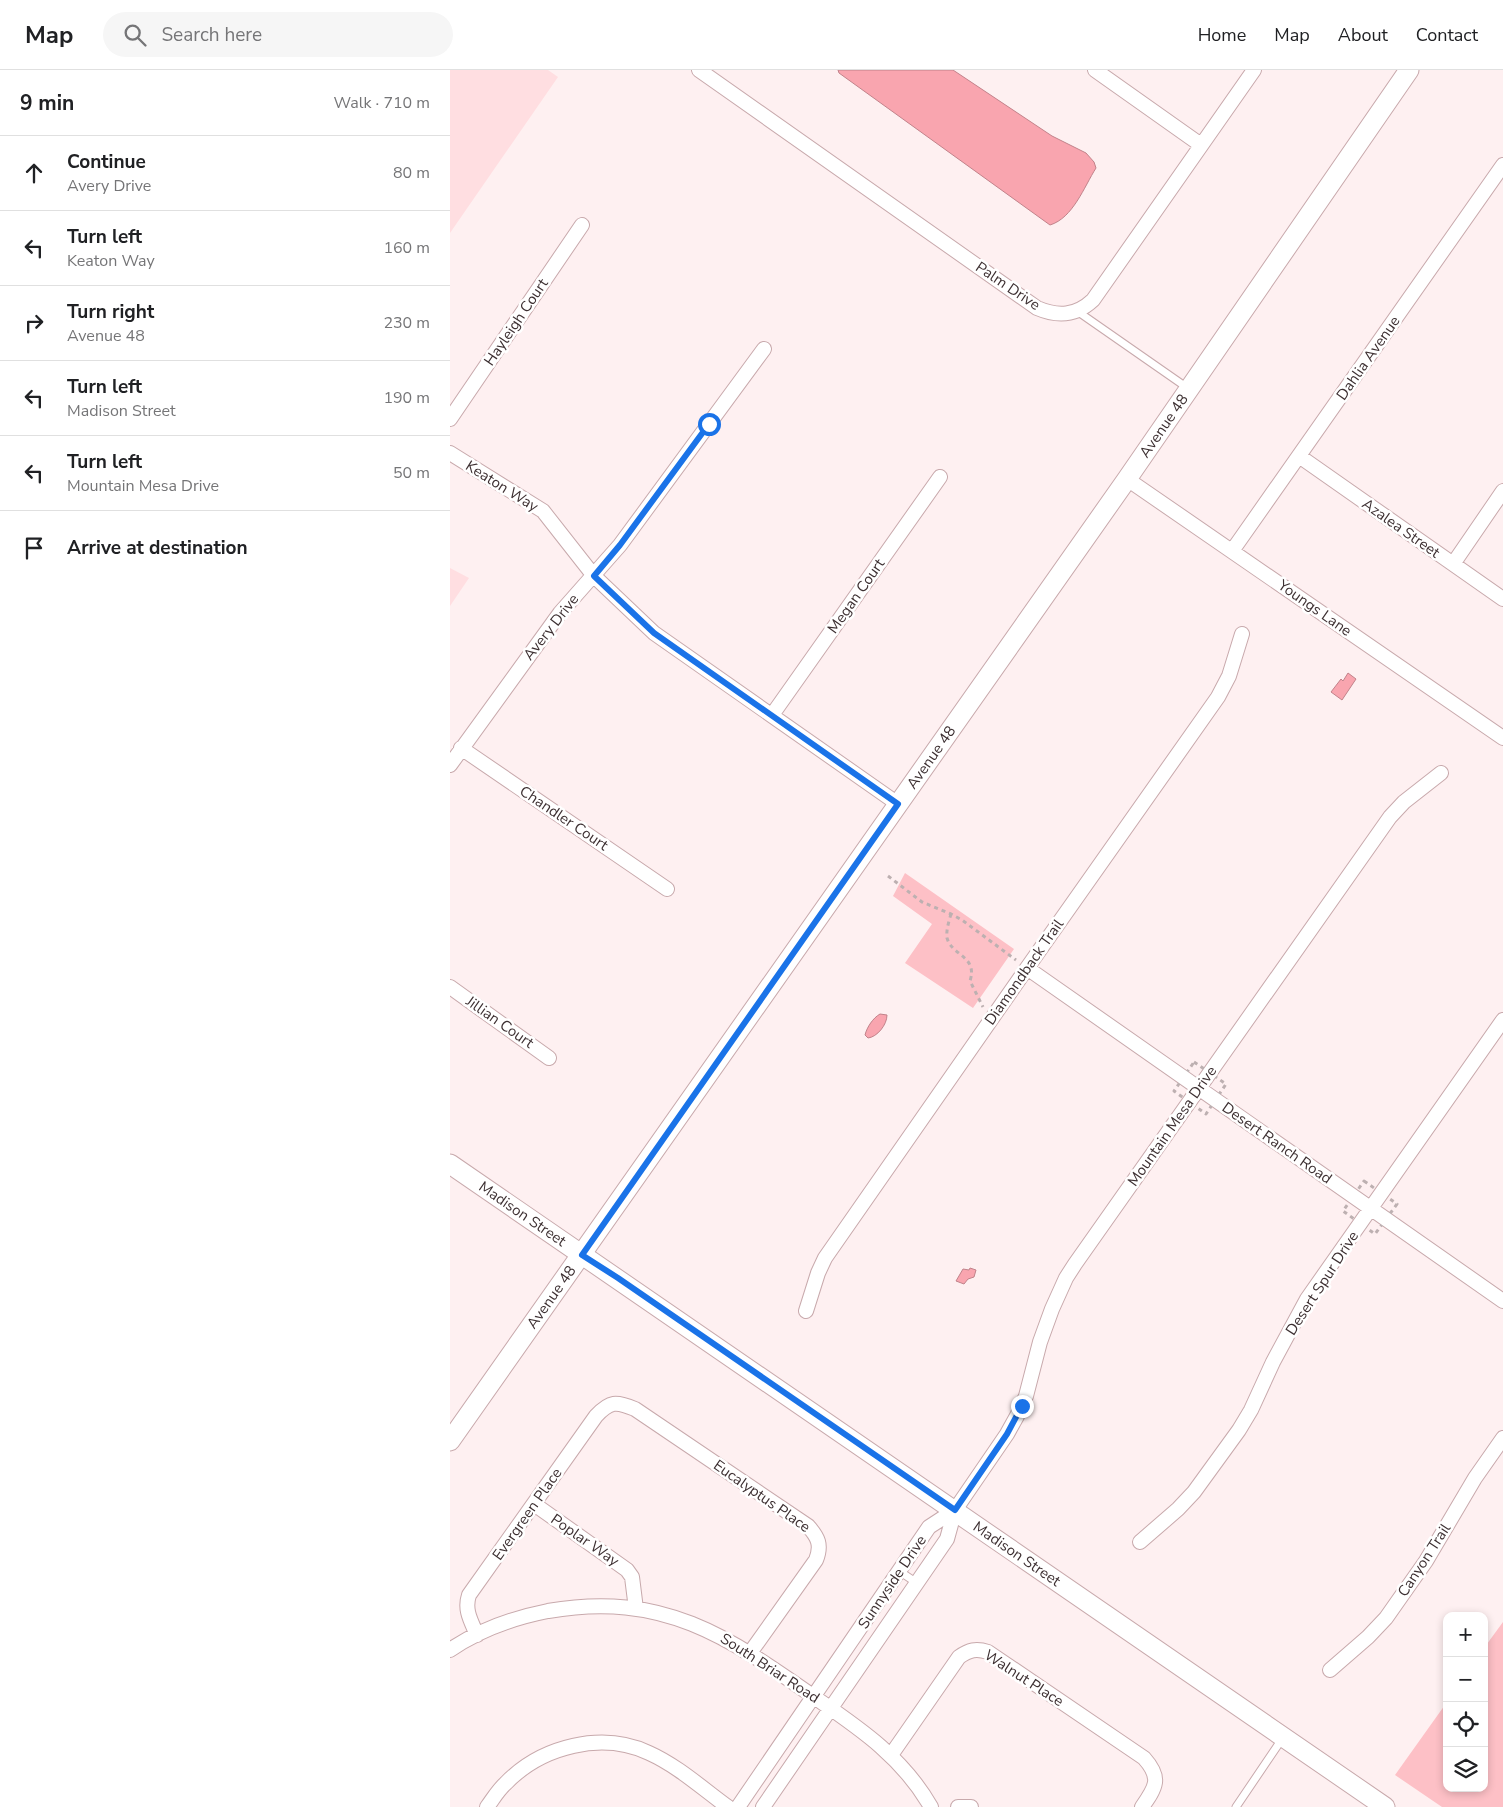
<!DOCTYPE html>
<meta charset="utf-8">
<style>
:root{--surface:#fff;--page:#f6f6f6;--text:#202124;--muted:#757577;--line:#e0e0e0}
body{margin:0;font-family:"Nunito Sans",sans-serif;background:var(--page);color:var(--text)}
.controls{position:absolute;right:15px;bottom:15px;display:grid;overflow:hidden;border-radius:10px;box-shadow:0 2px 8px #0003}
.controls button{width:45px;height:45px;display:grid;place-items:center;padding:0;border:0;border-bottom:1px solid var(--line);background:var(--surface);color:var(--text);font:25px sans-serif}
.stop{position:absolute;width:15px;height:15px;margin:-11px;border:4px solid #1a73e8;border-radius:50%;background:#fff}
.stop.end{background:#1a73e8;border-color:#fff;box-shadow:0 1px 5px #0008}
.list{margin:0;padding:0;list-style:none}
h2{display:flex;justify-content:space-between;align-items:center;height:65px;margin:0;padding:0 20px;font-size:21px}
h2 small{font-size:16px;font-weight:400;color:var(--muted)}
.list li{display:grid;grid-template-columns:32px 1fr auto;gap:15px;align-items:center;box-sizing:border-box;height:75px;padding:0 20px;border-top:1px solid var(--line)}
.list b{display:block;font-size:19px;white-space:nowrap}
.list p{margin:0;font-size:16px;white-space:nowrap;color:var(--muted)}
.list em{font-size:16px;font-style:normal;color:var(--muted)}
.icon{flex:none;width:28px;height:28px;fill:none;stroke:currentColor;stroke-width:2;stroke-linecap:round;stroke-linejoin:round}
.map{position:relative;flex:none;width:1053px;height:1737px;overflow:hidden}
header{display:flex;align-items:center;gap:30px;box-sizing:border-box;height:70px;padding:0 25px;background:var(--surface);border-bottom:1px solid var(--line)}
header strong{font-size:24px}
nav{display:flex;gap:28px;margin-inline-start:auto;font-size:18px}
.search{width:350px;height:45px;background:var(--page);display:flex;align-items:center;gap:12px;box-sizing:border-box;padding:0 18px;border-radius:28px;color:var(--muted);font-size:19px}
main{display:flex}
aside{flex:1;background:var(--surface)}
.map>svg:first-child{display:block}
.built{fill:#ffdee1}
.green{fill:#fdc0c6}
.water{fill:#f9a5af;stroke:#c1828a}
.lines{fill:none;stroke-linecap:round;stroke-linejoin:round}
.service-casing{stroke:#c8a9ac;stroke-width:9}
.minor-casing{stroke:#c8a9ac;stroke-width:16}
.secondary-casing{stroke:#c8a9ac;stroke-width:21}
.path{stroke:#bdb0b1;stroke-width:3;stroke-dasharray:4 4;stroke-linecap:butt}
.service{stroke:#fff;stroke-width:7}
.minor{stroke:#fff;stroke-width:14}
.secondary{stroke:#fff;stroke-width:19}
.route{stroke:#1a73e8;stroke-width:6}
.labels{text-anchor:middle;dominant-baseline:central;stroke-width:5;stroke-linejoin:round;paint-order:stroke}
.street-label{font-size:15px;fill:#3d3032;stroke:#fff}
</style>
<header>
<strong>Map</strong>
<div class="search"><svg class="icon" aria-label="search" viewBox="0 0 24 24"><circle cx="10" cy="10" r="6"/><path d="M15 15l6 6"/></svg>Search here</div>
<nav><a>Home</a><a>Map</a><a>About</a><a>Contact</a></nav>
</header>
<main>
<aside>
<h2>9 min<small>Walk · 710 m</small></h2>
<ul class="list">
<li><svg class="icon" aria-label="ahead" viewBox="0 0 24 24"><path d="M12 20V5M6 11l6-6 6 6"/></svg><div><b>Continue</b><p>Avery Drive</p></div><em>80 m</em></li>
<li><svg class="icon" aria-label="left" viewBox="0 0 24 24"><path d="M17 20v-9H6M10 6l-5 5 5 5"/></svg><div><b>Turn left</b><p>Keaton Way</p></div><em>160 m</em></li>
<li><svg class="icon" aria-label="right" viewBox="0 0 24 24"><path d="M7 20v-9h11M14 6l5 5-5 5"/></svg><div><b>Turn right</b><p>Avenue 48</p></div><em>230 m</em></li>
<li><svg class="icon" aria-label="left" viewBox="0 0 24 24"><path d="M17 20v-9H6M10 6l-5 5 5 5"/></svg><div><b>Turn left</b><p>Madison Street</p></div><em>190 m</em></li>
<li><svg class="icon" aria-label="left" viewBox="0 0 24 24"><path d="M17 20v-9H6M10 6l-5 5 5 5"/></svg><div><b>Turn left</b><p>Mountain Mesa Drive</p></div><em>50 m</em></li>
<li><svg class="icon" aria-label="arrive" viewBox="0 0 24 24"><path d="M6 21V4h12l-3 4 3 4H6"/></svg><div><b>Arrive at destination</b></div></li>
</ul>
</aside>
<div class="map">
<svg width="1053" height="1737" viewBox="0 0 1053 1737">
<rect width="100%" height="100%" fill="#fef0f1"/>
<path class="built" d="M0 0H98L108 7 0 163Z
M0 498 19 508 0 536Z"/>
<path class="green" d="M455 803 564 879 523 938 455 893 482 854 443 826Z
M1053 1552V1737H992L945 1705 997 1632V1718H1034V1578Z"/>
<path class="water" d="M388 0H503L602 66 636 83 644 92 646 98C634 117 623 148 600 155L389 3Z
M898 603 906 609 892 630 881 622 891 609 893 611Z
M430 944 437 945C437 955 427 967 418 968L415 965C417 957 423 948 430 944Z
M520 1198 526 1200 524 1207 518 1209 514 1214 506 1211 513 1199 519 1200Z"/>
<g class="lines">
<defs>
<path id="service" d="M627 241 739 319
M449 1501 467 1513
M786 1737 832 1669"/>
<path id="minor" d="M249 0 587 238C608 247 626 246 643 230L804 0
M645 0 751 75
M0 349 132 155
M0 383 93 441 144 506 204 563 448 734
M849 386 1053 529
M677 409 1053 668
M782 481 1053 95
M1003 494 1053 421
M322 645 490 407
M11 678 217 819
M0 695 110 543 170 475 314 279
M577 898 1053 1231
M0 917 99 988
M356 1241 368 1203 375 1188 577 898 768 627 779 606 792 564
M84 1434 177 1500 182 1507 186 1539
M690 1472 728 1439 744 1422 789 1360 801 1340 823 1292 857 1229 1053 950
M27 1565C21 1551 14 1540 19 1525L146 1346C160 1331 166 1331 185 1339L358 1456C368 1467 372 1475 366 1490L300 1583
M0 1580C29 1560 63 1548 98 1541 213 1521 277 1566 367 1629 412 1660 453 1688 481 1737
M880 1600 918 1567 936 1548 976 1491 1025 1408 1053 1368
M441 1685 509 1587C519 1580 526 1578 538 1582L694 1688C712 1708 706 1717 692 1737
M37 1737C43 1729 48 1720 56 1713 92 1676 152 1661 199 1683 228 1696 253 1719 278 1737
M288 1737 479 1457 505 1440
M313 1737 497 1469 505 1440 557 1364 567 1346 576 1326 590 1272 602 1239 616 1208 625 1194 940 747 954 732 991 703
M508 1737H521"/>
<g id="secondary">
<path id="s1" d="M0 1094 935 1737"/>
<path id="s2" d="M0 1371 677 409 959 0"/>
</g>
</defs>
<use href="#service" class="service-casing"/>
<use href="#minor" class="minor-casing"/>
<use href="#secondary" class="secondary-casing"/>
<path class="path" d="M438 806 472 832 501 844 512 850 566 890
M501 844C499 851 496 860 497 868 502 886 528 886 520 911L533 937
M744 992 776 1014 756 1044 724 1021Z
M914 1111 947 1134 925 1164 893 1141Z"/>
<use href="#service" class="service"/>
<use href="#minor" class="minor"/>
<use href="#secondary" class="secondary"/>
</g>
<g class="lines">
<path class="route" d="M259 354 170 475 144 506 204 563 448 734 132 1185 168 1208 505 1440 557 1364 572 1336"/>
</g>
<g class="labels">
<g class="street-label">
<text transform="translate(558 216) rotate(34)">Palm Drive</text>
<text transform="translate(66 252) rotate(-56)">Hayleigh Court</text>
<text transform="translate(918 288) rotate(-55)">Dahlia Avenue</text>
<text stroke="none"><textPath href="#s2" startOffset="1241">Avenue 48</textPath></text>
<text transform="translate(52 416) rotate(32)">Keaton Way</text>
<text transform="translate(951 458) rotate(35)">Azalea Street</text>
<text transform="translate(406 526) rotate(-55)">Megan Court</text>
<text transform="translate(865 538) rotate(35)">Youngs Lane</text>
<text transform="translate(101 557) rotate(-52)">Avery Drive</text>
<text stroke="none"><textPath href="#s2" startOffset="836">Avenue 48</textPath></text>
<text transform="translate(114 748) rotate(34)">Chandler Court</text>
<text transform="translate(574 902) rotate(-55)">Diamondback Trail</text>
<text transform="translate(50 952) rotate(35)">Jillian Court</text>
<text transform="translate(722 1056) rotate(-55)">Mountain Mesa Drive</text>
<text transform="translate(827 1073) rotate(35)">Desert Ranch Road</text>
<text stroke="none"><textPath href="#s1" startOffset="88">Madison Street</textPath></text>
<text transform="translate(872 1213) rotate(-57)">Desert Spur Drive</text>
<text stroke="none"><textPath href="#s2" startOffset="176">Avenue 48</textPath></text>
<text transform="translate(312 1426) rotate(35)">Eucalyptus Place</text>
<text transform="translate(77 1444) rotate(-55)">Evergreen Place</text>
<text transform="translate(135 1470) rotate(35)">Poplar Way</text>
<text stroke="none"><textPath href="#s1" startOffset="688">Madison Street</textPath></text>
<text transform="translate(974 1490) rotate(-57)">Canyon Trail</text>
<text transform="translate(442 1512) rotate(-56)">Sunnyside Drive</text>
<text transform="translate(320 1598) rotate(33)">South Briar Road</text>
<text transform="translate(574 1608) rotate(33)">Walnut Place</text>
</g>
</g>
</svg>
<div class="controls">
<button>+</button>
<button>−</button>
<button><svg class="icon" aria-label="locate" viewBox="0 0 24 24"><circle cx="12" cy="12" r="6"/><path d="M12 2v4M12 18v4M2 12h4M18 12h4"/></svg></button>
<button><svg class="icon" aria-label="layers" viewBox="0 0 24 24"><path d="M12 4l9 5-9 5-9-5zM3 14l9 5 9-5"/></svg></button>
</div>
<div class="stop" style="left:259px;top:354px"></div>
<div class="stop end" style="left:572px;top:1336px"></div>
</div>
</main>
